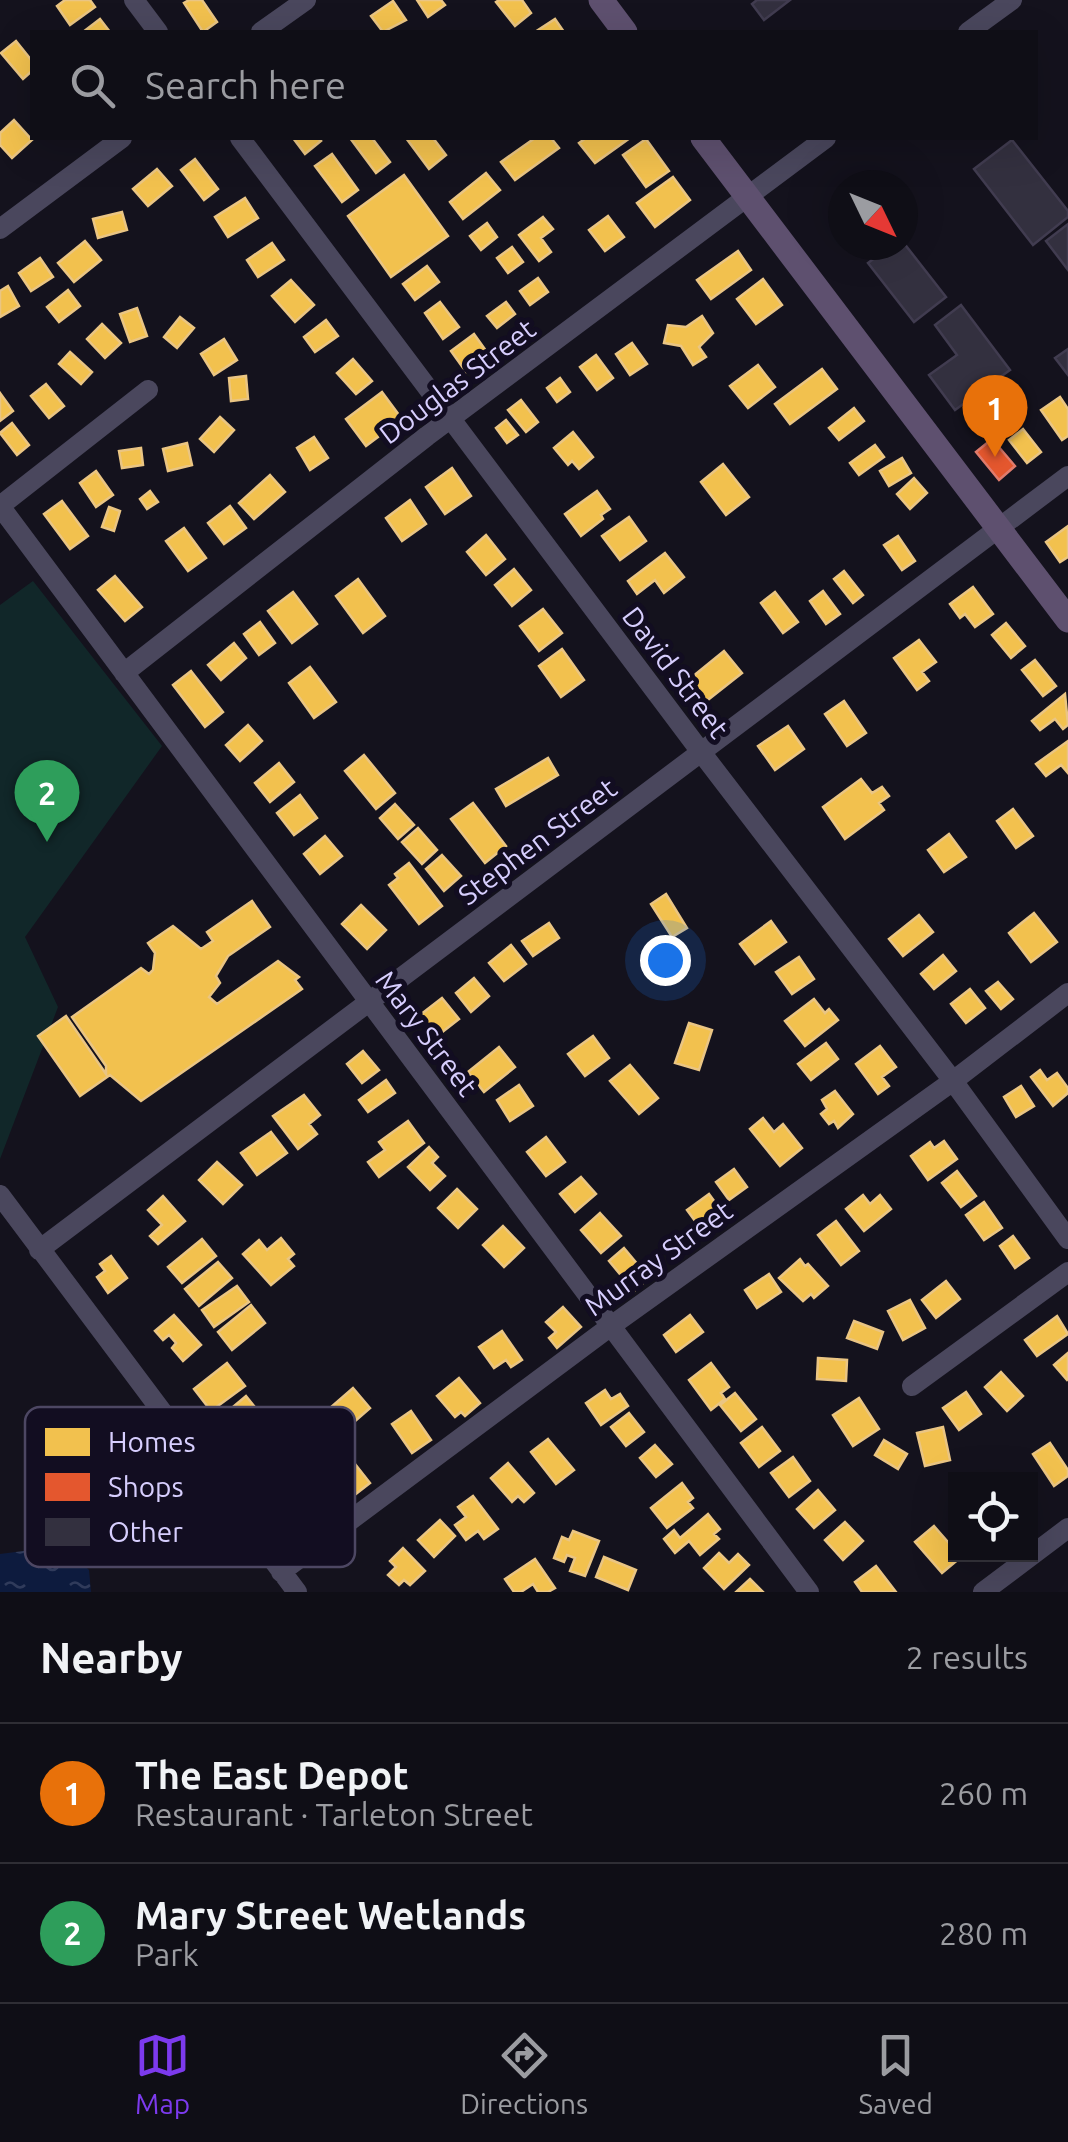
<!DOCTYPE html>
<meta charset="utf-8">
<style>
:root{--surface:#0f0e16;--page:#18171f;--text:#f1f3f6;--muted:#9b9ca1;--line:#2f2e35;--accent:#7c3aed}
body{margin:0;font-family:Ubuntu,sans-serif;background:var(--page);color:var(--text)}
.controls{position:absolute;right:30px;bottom:30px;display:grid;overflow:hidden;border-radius:0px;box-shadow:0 10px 40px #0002}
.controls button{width:90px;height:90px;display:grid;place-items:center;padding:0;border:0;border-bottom:2px solid var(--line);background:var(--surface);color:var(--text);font:50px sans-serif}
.compass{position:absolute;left:828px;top:170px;width:90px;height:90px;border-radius:50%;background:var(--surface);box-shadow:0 10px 40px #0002;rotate:133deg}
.you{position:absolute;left:665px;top:960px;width:35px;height:35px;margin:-25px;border:8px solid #fff;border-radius:50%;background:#1a73e8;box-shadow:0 0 0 15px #1a73e833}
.badge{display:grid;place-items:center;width:65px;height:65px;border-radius:50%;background:var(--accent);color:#fff;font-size:32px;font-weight:700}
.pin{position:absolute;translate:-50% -82px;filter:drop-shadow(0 2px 5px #0008)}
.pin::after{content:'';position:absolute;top:52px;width:35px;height:30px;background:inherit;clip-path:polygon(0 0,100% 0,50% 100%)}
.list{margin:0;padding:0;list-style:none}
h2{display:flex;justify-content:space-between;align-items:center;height:130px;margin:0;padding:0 40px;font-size:42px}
h2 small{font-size:32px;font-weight:400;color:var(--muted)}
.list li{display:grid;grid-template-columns:65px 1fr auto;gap:30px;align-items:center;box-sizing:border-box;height:140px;padding:0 40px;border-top:2px solid var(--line)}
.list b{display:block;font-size:38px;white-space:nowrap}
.list p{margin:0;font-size:32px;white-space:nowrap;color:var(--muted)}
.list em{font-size:32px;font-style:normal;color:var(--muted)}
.icon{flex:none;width:55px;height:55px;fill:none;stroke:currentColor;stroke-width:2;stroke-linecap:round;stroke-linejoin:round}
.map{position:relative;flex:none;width:1068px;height:1592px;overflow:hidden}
.search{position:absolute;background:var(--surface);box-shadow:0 10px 40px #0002;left:30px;right:30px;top:30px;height:110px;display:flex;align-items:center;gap:25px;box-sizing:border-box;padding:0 35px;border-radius:0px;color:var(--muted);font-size:38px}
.sheet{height:410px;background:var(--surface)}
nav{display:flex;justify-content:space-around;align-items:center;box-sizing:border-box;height:140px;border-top:2px solid var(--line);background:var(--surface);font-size:28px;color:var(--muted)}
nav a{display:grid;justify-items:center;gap:5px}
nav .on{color:var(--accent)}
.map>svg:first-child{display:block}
.green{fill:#112729}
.water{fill:url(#water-ripples)}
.homes{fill:#f2c14e;stroke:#eac583;stroke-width:2.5}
.shops{fill:#e4572e;stroke:#e07b6c;stroke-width:2.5}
.building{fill:#33303f;stroke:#413c50;stroke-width:2.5}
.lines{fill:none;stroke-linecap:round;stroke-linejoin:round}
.minor{stroke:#4a475d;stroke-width:20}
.major{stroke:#5e506f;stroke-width:25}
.labels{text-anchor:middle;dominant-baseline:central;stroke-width:10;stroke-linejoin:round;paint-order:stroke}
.street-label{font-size:28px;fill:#d7cefe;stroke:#120d21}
.key{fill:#120d21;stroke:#4d4763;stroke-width:2.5}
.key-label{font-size:28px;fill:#d7cefe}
</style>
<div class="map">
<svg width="1068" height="1592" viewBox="0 0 1068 1592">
<defs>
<pattern id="water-ripples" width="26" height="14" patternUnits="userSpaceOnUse" patternTransform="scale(2.5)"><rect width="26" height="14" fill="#0d1b3e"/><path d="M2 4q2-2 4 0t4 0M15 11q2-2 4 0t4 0" fill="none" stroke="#303b5b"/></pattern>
</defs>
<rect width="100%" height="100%" fill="#14121d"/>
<path class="green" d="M33 581 162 746 25 937 58 1007 0 1159V605Z"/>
<path class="water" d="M63 1546 89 1570 91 1592H0V1554Z"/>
<path class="homes" d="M65 0H90L95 7 70 25 57 6Z
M189 0H202L217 22 203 32 184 3Z
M417 0H441L445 5 428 17Z
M499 0H522L531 13 515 26 496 2Z
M393 1 406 20 383 32 371 16Z
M100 19 110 32H83Z
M555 19 564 32H535Z
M16 41 32 61V71L23 79 1 53Z
M14 120 32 140 12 158 0 145V133Z
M293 138H318L321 141 305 154Z
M350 138H372L390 162 376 173Z
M406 138H433L446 155 429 169Z
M535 138H551L559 148 515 180 501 162Z
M586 138H630L595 163 579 143Z
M646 139 669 171 646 187 623 155Z
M332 154 358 190 342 202 315 166Z
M195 159 218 189 204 200 181 170Z
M157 169 172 186 148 206 133 189Z
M486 173 500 190 463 219 450 202Z
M404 175 448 236 391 277 348 216Z
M673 177 690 200 655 227 637 203Z
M245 198 258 218 228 237 215 217Z
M122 212 127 230 98 238 93 219Z
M608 216 624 237 605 251 589 230Z
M543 217 553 229 541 238 551 252 539 261 519 235Z
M487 223 497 237 481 250 470 236Z
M85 241 101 260 74 282 58 263Z
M272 243 284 260 258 277 247 260Z
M512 247 523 262 508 273 497 258Z
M738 251 751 270 711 299 697 280Z
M40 258 53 277 31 291 19 273Z
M427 266 439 282 415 300 403 284Z
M538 278 548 292 530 305 520 291Z
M763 279 782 305 756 324 737 299Z
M291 280 314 305 295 322 272 296Z
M8 286 19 306 0 317V291Z
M68 290 80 306 59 322 47 307Z
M440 302 459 327 443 339 425 313Z
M506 302 515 314 497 328 487 316Z
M137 308 147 336 130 342 120 314Z
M702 316 713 333 699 347 706 357 693 365 681 346 664 343 668 325 686 327Z
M180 317 194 328 177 348 164 337Z
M326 320 338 336 315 352 304 337Z
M102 324 121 343 105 358 87 339Z
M474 334 489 355 466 372 451 351Z
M224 339 237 360 214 375 201 354Z
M632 343 647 364 630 375 616 354Z
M70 352 92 372 81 384 59 364Z
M596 355 613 378 597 390 580 367Z
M353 359 372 381 356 394 337 373Z
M758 365 775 387 748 408 730 386Z
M822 369 837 389 790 424 775 404Z
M246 376 248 399 231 401 229 378Z
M560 378 570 392 557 402 547 388Z
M46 384 64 406 49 418 31 396Z
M1000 387 1008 398 984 417 976 406Z
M382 392 402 419 366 446 346 419Z
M0 393 13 411 0 421Z
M1060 397 1068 409V436L1062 440 1041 410Z
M521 400 538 422 526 432 508 410Z
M854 408 864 421 839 440 829 428Z
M220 417 234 430 214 452 200 439Z
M506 420 518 435 507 443 496 428Z
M12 423 29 445 17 455 0 433Z
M1023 429 1041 452 1027 463 1009 440Z
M573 432 593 457 579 469 572 461 568 465 554 448Z
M314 437 328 458 310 470 297 448Z
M187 443 192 465 168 471 163 449Z
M875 445 884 457 859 475 850 463Z
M141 448 143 465 122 468 119 451Z
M902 458 911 473 889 486 880 471Z
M723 464 749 497 726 515 701 482Z
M452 468 471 496 445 514 426 487Z
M96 471 113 495 96 507 80 483Z
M270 475 285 492 254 519 239 503Z
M914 478 927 493 910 509 897 494Z
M150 491 158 502 147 509 140 499Z
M597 491 610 509 601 515 603 519 581 536 565 514Z
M410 500 426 524 402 541 386 518Z
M62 501 88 536 70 549 44 514Z
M230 506 246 528 224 544 208 523Z
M109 507 120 511 114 531 102 527Z
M629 517 646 541 620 560 602 536Z
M1068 526V557L1060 562 1046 542Z
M184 528 206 558 188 571 166 541Z
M486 535 505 559 486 575 467 552Z
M898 536 915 561 902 570 884 545Z
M665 553 684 577 664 593 655 580 637 594 628 581Z
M514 569 531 590 512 606 495 585Z
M844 571 863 595 853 603 834 579Z
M115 576 142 607 125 621 98 590Z
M358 579 385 616 363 633 336 596Z
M973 587 993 614 975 627 965 614 960 618 950 604Z
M823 591 840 614 826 624 810 601Z
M293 592 317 624 292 643 268 611Z
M775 592 798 622 783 633 761 603Z
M543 609 562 633 539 651 520 626Z
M260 622 275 643 259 655 244 634Z
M1006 623 1025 646 1011 658 992 635Z
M919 640 936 662 922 672 929 681 917 690 894 658Z
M234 643 246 658 221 680 208 665Z
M562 649 584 680 561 697 539 666Z
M724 651 742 673 704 703 686 682Z
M1035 660 1056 686 1043 696 1022 670Z
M310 667 336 702 314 718 289 683Z
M191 671 223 712 205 727 173 685Z
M1065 694 1068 725 1063 729 1055 719 1040 730 1032 721Z
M844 701 866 733 847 746 825 714Z
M248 725 262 741 240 761 226 745Z
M788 726 804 749 775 770 758 746Z
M1068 741V773L1061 765 1046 776 1036 764Z
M364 755 395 793 376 809 345 771Z
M548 758 558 775 506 806 496 789Z
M279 763 294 782 270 802 255 783Z
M861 779 872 793 882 787 889 796 879 803 884 810 845 839 823 807Z
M300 795 317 818 294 835 277 813Z
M473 803 506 846 485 863 451 819Z
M395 804 414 825 398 839 380 818Z
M1013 809 1033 836 1016 848 997 821Z
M418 828 437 850 422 864 402 842Z
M949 834 966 857 944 872 928 850Z
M325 836 342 856 320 874 304 854Z
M442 855 461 876 444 891 426 869Z
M409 863 442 906 419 924 389 885 398 878 395 874Z
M666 894 687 928 672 937 651 904Z
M252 901 270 927 228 956 216 976 220 983 209 997 217 1004 278 961 299 977 295 980 302 989 141 1101 110 1075 80 1096 38 1036 66 1016 106 1074V1066L72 1017 141 968 149 974 153 970 155 953 148 943 173 926 201 949 213 941 207 932Z
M361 905 386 930 367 949 342 924Z
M1034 913 1057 942 1031 962 1009 933Z
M919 915 933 932 903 956 889 939Z
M771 921 786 942 755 964 740 944Z
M549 923 559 938 533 956 522 941Z
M511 945 526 964 504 981 489 963Z
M943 955 956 971 934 989 921 974Z
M799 957 814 979 792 994 776 972Z
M474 978 489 996 471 1012 456 993Z
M998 982 1013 999 1001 1009 986 991Z
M970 989 985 1008 966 1023 951 1004Z
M442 998 459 1019 436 1037 420 1015Z
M814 999 825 1013 829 1009 838 1020 805 1046 785 1021Z
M689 1023 712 1030 699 1070 675 1063Z
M593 1036 609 1058 585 1076 568 1054Z
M826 1043 838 1059 811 1080 798 1064Z
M880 1046 896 1067 882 1077 889 1086 878 1094 856 1064Z
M499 1047 515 1067 484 1092 468 1072Z
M363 1051 379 1070 362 1083 347 1064Z
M630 1065 658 1098 639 1114 610 1081Z
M1040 1070 1047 1080 1057 1073 1068 1088V1093L1053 1106 1031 1077Z
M386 1080 395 1093 368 1112 359 1100Z
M519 1085 533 1106 510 1121 497 1100Z
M1021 1086 1034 1106 1016 1117 1004 1097Z
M835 1091 853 1114 838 1128 834 1121 829 1124 821 1114 827 1109 822 1100Z
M304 1095 320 1115 309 1124 317 1134 298 1149 273 1116Z
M763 1118 774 1132 783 1124 802 1148 780 1166 750 1129Z
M408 1121 424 1143 379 1177 368 1162 385 1150 379 1142Z
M271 1132 287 1153 257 1175 241 1153Z
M546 1137 565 1162 546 1176 527 1152Z
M944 1141 957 1159 928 1180 911 1156 930 1142 934 1148Z
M429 1147 438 1157 432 1163 445 1176 430 1190 408 1167Z
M217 1162 242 1185 223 1204 199 1180Z
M734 1169 747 1187 729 1200 716 1182Z
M957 1171 976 1196 961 1207 942 1183Z
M581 1177 596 1194 575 1212 560 1194Z
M457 1189 477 1209 458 1228 438 1208Z
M709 1194 720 1209 698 1225 687 1210Z
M863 1195 870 1204 880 1195 891 1209 864 1231 846 1209Z
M163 1196 185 1221 158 1244 150 1236 162 1225 148 1210Z
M984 1202 1002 1228 984 1240 966 1215Z
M600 1213 621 1236 601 1253 581 1230Z
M836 1221 859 1251 841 1265 818 1235Z
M503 1226 524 1248 504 1267 483 1245Z
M1013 1236 1029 1258 1015 1268 1000 1246Z
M281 1238 294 1254 288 1259 294 1266 271 1285 243 1254 259 1240 267 1250Z
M202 1239 216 1256 182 1283 168 1267Z
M624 1248 649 1278 634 1291 609 1261Z
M111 1256 127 1278 108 1293 97 1277 105 1271 100 1264Z
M800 1259 805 1266 808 1264 828 1286 814 1298 811 1294 803 1301 779 1278Z
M218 1262 232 1278 199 1306 185 1289Z
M769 1274 781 1292 757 1308 745 1290Z
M946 1281 960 1299 936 1318 922 1300Z
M237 1286 249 1302 214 1327 202 1310Z
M910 1300 925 1328 903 1340 888 1311Z
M251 1305 265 1323 232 1350 218 1332Z
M563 1307 581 1327 557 1348 549 1338 556 1332 546 1322Z
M174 1315 201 1345 183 1361 172 1348 176 1343 169 1335 163 1340 155 1331Z
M690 1315 703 1332 676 1352 664 1335Z
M1057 1316 1068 1334 1037 1356 1025 1340Z
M854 1321 883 1332 877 1349 847 1338Z
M502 1331 522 1360 511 1367 506 1360 494 1368 479 1347Z
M1068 1353V1379L1067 1380 1054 1365Z
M818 1358 847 1360 846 1381 817 1379Z
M227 1363 245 1386 211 1411 194 1389Z
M711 1363 729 1387 721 1393 725 1399 711 1410 689 1380Z
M1001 1372 1023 1396 1007 1411 985 1387Z
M459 1378 480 1403 465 1416 461 1412 455 1417 437 1396Z
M353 1388 370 1408 346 1429 329 1409Z
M605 1390 611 1399 620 1394 628 1406 601 1425 586 1403Z
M966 1392 981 1414 959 1430 943 1408Z
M735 1393 756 1419 741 1431 720 1405Z
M246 1396 267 1422 235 1448 221 1431 234 1421 227 1412Z
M859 1398 879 1429 853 1446 833 1415Z
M411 1411 431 1440 412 1453 392 1424Z
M629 1413 644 1432 626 1446 611 1427Z
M762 1427 780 1451 759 1467 741 1443Z
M943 1427 950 1460 925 1466 917 1433Z
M548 1439 574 1470 556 1484 531 1452Z
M884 1440 907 1454 898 1469 875 1455Z
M1050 1443 1068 1470V1476L1054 1486 1033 1454Z
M655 1445 672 1464 656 1477 640 1458Z
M344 1450 370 1483 352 1497 326 1464Z
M793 1457 810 1481 789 1497 771 1473Z
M508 1463 534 1493 524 1502 518 1496 512 1502 491 1478Z
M682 1483 693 1498 688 1502 693 1508 667 1528 651 1508Z
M818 1490 835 1510 814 1528 797 1509Z
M473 1496 498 1529 484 1539 478 1531 466 1540 455 1525 466 1517 458 1507Z
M708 1514 720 1529 714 1534 719 1539 700 1555 689 1541 675 1553 664 1539 674 1530 680 1538Z
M440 1520 455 1536 434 1557 418 1540Z
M845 1522 863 1541 843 1560 825 1540Z
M934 1526 961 1557 942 1573 915 1542Z
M573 1531 599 1541 585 1576 570 1571 575 1558 567 1555 564 1562 554 1558 562 1537 569 1540Z
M403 1548 425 1571 410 1585 404 1580 399 1585 388 1575 396 1567 390 1561Z
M719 1553 729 1563 738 1554 749 1565 724 1589 704 1568Z
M604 1557 636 1570 628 1590 596 1577Z
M535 1559 555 1588 548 1592H538L533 1584 521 1592H514L505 1579Z
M876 1566 896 1592H862L855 1582Z
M750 1579 763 1592H736Z"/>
<path class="shops" d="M992 439 1015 466 999 480 976 452Z"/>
<path class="building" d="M757 0H790L764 20 752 4Z
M1012 140 1068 211V217L1033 245 974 169Z
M1068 224V270L1046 241Z
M903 242 946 297 914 322 868 263 892 245H903Z
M961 305 1010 370 955 410 929 375 957 355 935 325Z
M1068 349V375L1055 358Z"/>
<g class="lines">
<path class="minor" d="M134 0 158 32
M261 32 306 0
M968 32 1012 0
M240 138 701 752 953 1081 1068 1239
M0 229 122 138
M0 506 809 1592
M0 506 148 390
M124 673 427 436 826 138
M0 1195 297 1592
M39 1250 1068 476
M912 1386 1068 1272
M281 1572 611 1326 953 1081 1068 993
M983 1592 1068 1528"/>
<path class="major" d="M601 0 625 32
M703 138 1068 620"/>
</g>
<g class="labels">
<g class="street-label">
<text transform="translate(457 381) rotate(-37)">Douglas Street</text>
<text transform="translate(676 672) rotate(53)">David Street</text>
<text transform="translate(537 841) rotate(-37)">Stephen Street</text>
<text transform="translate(427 1033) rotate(53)">Mary Street</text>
<text transform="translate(658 1258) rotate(-36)">Murray Street</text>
</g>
</g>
<rect x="25" y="1407" width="330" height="160" rx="15" class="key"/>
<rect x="45" y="1428" width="45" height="28" fill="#f2c14e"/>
<rect x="45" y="1473" width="45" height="28" fill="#e4572e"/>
<rect x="45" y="1518" width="45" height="28" fill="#33303f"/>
<g class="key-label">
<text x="108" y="1452">Homes</text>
<text x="108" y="1497">Shops</text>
<text x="108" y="1542">Other</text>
</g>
</svg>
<div class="controls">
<button><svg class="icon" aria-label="locate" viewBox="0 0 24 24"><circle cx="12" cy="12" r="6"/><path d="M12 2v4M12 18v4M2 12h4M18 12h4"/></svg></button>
</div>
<svg class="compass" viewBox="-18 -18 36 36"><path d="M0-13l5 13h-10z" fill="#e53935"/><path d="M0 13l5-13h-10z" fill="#9b9ca1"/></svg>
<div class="you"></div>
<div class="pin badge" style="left:995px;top:457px;background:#e8710a">1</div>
<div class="pin badge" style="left:47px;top:842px;background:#2e9e5b">2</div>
<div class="search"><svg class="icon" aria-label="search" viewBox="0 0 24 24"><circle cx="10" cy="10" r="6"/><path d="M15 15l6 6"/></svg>Search here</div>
</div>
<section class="sheet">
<h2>Nearby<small>2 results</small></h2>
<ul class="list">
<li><span class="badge" style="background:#e8710a">1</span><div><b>The East Depot</b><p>Restaurant · Tarleton Street</p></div><em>260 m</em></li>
<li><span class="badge" style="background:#2e9e5b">2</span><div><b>Mary Street Wetlands</b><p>Park</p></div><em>280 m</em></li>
</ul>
</section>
<nav>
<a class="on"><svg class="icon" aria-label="map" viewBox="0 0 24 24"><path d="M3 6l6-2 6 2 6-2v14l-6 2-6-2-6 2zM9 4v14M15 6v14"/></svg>Map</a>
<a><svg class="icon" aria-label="directions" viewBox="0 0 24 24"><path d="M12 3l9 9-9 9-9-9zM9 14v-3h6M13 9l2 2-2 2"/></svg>Directions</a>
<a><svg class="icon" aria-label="saved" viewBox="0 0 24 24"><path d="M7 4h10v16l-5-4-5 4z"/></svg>Saved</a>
</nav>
